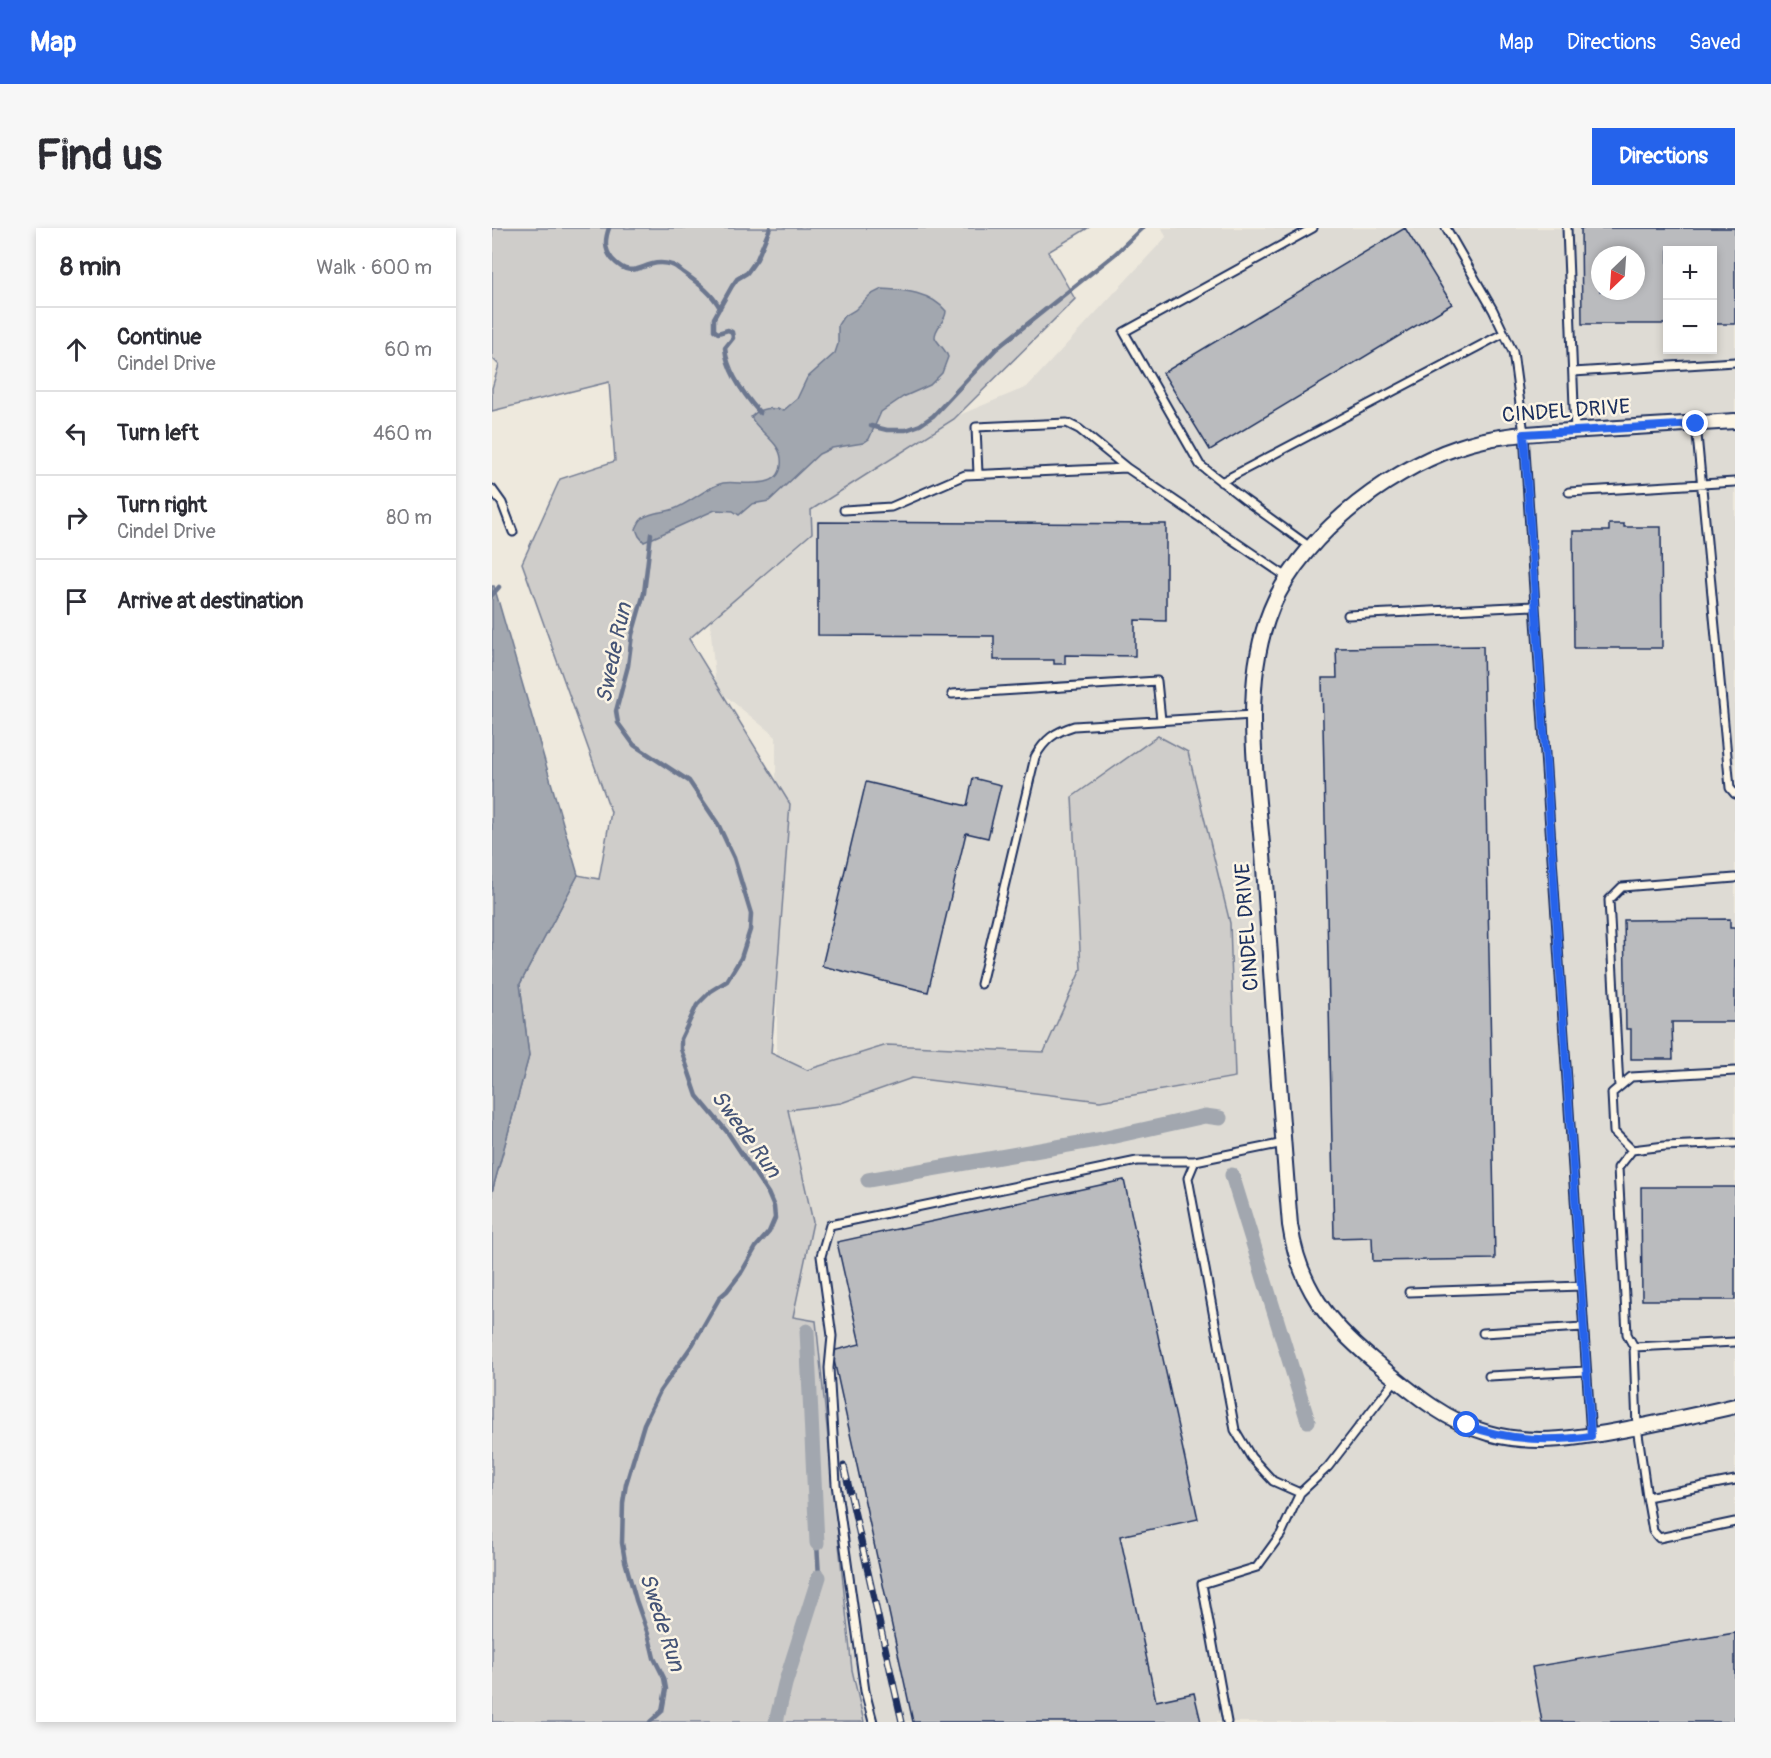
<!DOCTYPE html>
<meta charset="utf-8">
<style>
:root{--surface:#fff;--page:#f7f7f7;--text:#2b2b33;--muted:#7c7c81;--line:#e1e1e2;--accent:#2563eb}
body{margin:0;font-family:Pangolin,sans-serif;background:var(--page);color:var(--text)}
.controls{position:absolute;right:18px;top:18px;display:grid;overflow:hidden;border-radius:0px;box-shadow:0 3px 9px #0003}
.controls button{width:54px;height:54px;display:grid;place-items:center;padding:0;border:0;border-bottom:2px solid var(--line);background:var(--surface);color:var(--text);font:30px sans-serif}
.compass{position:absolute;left:1099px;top:18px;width:54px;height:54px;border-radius:50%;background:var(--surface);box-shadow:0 3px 9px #0003;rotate:205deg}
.stop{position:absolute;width:18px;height:18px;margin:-14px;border:4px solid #2563eb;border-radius:50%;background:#fff}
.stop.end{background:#2563eb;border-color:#fff;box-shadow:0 2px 6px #0008}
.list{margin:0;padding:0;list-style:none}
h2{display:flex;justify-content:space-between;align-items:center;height:78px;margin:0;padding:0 24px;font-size:26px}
h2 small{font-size:20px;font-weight:400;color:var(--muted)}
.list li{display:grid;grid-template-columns:39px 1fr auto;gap:18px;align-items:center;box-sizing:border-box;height:84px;padding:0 24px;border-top:2px solid var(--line)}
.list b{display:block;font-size:22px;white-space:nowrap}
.list p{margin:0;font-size:20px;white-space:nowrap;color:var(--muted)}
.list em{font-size:20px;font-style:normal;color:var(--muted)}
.icon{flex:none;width:33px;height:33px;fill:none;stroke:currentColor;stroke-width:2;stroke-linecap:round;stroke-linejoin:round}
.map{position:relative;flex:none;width:1243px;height:1494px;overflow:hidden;border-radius:0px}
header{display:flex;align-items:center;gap:36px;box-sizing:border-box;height:84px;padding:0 30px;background:var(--accent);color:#fff}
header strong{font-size:28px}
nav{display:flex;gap:33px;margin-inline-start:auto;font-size:21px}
.intro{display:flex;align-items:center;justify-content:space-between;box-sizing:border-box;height:144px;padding:0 36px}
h1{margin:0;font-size:42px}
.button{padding:15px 27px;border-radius:0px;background:var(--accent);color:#fff;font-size:21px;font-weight:700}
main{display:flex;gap:36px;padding:0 36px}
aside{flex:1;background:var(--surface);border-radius:0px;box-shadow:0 3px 9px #0003}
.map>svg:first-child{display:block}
.built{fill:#dedbd4;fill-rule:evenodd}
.green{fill:#cfcdca;stroke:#757e94;stroke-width:1.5}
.water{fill:#a2a7af;stroke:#6c778f;stroke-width:1.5}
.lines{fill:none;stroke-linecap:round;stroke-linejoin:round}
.stream{stroke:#6c778f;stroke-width:4.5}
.canal{stroke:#a2a7af;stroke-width:15}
.building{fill:#babbbe;stroke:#1b2f5e;stroke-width:1.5;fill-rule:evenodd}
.lane-casing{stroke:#1b2f5e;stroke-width:11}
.street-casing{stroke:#1b2f5e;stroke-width:18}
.lane{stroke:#fcf5e5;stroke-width:7}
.street{stroke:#fcf5e5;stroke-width:14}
.rail-casing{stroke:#1b2f5e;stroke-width:7}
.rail{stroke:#fcf5e5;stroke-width:4.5;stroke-dasharray:14;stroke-linecap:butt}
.route{stroke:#2563eb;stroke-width:8}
.labels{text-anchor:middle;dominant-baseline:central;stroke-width:5;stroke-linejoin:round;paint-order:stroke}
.street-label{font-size:21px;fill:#1b2f5e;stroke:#fcf5e5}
.water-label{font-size:22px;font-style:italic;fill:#445376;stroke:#fcf5e5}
</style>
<header>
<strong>Map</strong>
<nav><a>Map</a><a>Directions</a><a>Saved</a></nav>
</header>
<div class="intro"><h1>Find us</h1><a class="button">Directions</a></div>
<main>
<aside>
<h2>8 min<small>Walk · 600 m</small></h2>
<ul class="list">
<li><svg class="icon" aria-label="ahead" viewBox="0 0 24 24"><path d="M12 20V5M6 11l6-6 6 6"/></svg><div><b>Continue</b><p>Cindel Drive</p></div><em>60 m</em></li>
<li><svg class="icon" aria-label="left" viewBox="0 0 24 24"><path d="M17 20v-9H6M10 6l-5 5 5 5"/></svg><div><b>Turn left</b></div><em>460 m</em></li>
<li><svg class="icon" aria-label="right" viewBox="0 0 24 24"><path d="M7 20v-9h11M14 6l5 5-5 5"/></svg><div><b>Turn right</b><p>Cindel Drive</p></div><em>80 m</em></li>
<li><svg class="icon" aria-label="arrive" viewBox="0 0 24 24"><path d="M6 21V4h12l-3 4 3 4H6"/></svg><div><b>Arrive at destination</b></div></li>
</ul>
</aside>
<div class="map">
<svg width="1243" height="1494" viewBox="0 0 1243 1494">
<rect width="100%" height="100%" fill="#eee9dd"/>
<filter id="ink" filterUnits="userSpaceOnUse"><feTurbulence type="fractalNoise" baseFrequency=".0167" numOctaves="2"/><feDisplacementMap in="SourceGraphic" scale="12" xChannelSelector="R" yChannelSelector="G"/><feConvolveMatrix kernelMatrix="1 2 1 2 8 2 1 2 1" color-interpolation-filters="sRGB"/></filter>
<g filter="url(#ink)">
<path class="built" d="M670 0H1243V1494H260L293 1206 285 824 284 509 224 460 216 372 301 256 535 159 674 9ZM1176 22H1220V122H1176ZM1108 27H1144V63H1108Z"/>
<path class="green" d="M0 0H596L556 24 583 71 462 191 319 282 320 305 197 411 298 576 279 825 315 842 395 817 552 824 589 741 580 569 666 508 696 524 738 695 743 849 608 873 420 850 349 875 296 882 321 994 301 1089 324 1093 360 1442 372 1494H0V964L37 828 28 756 86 647 107 651 119 584 30 335 68 251 123 233 117 154 0 183V160L7 137 0 130Z"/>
<path class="water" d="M390 61C413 62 438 64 454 83 454 93 443 99 443 109 444 114 454 121 456 129L450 145 438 157 411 169 389 184 377 211 371 215 340 220 327 226 277 273 260 276 247 287 241 283 223 282 152 314 147 308 144 301C146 297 147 293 151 290 161 283 172 285 182 281 198 275 216 258 231 255 248 252 293 266 289 230 287 213 266 204 259 189 269 178 279 180 292 182L305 171 315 150 343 125 346 116V97L351 89 363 82 378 67Z
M0 358H2L86 647 28 756 37 828 0 964Z"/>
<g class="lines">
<path class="stream" d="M117 0C113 11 112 21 120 31 144 57 152 27 180 37 184 38 188 42 192 45 207 56 219 64 228 80
M268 185C253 168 235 143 233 120L241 110 240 104 236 102 226 105 222 102V90L240 58 245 51 255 45 265 31 278 0
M379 198 395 202H414L428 197 441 188 504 121 623 26 650 0
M0 367 7 359
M325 1315 327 1349
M158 1494 170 1483 174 1461 172 1450 162 1430 157 1409 144 1372 133 1333 130 1315 131 1275 134 1256 152 1196 168 1163 201 1116 228 1069 235 1063 249 1045 264 1019 277 1004 283 990 282 979 276 965 236 905 205 868 189 821V811L205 777 219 763 235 753 249 730 258 702 259 686 242 630 226 596 197 553 142 517 126 495 124 483 136 438 140 407 152 365 159 306"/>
<path class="canal" d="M740 947 816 1193
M376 952 605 912 713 888 728 890
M315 1103 325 1315
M284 1494 293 1456 327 1349"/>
</g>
<path class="building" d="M913 0 960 76 718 222 671 145Z
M1089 0H1243V96H1220V22H1176V96H1090ZM1108 27H1144V63H1108Z
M326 294 674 296V393L643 392V428L573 427V436H562V432H502V408L326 407Z
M1117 296H1132V299H1169L1170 420H1082L1081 303H1117Z
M991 418 1003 1031 881 1033 880 1009 842 1010 830 450H845L844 420Z
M481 550 509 557 496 610 474 605 436 764 330 738 374 554 475 578Z
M1238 691V700H1243V794H1180L1181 831H1139V801H1134L1132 692Z
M632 952 706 1291 628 1308 664 1473 702 1465 709 1494H421L340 1123 368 1116 345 1014Z
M1149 959H1243V1072H1150Z
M1243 1405V1494H1050L1040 1439Z"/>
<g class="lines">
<defs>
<path id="lane" d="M954 0 1001 82 1021 124 1032 206 1043 378
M1075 0 1083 203
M1081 144 1243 134
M1204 196 1238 560 1243 566
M486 246 484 199 575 195 587 201 635 240
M729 254 1012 105
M0 261 10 275 21 304
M1077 264 1243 254
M352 282 399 279 473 247 635 240 795 349
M818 319 753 272 708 237 632 104 821 0
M856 387 1043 378 1099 1208
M460 466 665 453 669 492
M489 756 543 529C553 511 563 504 582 498L761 487
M1243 843 1139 849 1120 865 1122 904 1140 922 1173 918 1243 915
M1127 859 1117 672 1130 659 1243 650
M1140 922 1126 940 1135 1106 1142 1119 1243 1114
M703 933 696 950 743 1202 759 1229 781 1253 808 1265
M917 1064 1089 1058
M991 1105 1091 1099
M1142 1119 1145 1199 1155 1269 1243 1252
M997 1148 1094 1143
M1155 1269 1161 1303 1167 1310 1243 1294
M381 1494 373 1463 344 1256 337 1140 340 1108 329 1028 338 997 645 933H703L792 915
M735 1494 710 1356 765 1339 789 1306 808 1265 836 1239 904 1151"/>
<path id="street" d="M1243 193C1193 196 1143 199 1093 202 1050 205 1007 205 967 219 891 244 801 315 775 392 749 467 766 561 772 639 780 759 788 878 798 997 807 1058 835 1094 882 1133 916 1161 952 1193 996 1205 1044 1219 1093 1209 1141 1200 1175 1193 1209 1186 1243 1178"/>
</defs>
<use href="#lane" class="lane-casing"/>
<use href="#street" class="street-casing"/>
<use href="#lane" class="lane"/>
<use href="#street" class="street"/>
<defs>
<path id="rail" d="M352 1238 410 1494"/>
</defs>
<use href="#rail" class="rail-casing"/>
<use href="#rail" class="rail"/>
</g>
</g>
<g class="lines" filter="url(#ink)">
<path class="route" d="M975 1197C1015 1213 1056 1214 1099 1208L1032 206 1204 196"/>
</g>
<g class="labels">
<g class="street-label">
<text transform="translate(1074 183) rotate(-4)">CINDEL DRIVE</text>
<text transform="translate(755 699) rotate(-94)">CINDEL DRIVE</text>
</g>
<g class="water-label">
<text transform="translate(122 425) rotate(-78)">Swede Run</text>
<text transform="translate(254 906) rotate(54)">Swede Run</text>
<text transform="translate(170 1394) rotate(72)">Swede Run</text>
</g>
</g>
</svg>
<div class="controls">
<button>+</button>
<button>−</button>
</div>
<svg class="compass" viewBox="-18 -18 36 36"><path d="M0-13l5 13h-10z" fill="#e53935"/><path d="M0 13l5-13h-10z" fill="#7c7c81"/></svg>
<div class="stop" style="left:975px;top:1197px"></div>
<div class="stop end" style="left:1204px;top:196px"></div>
</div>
</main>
